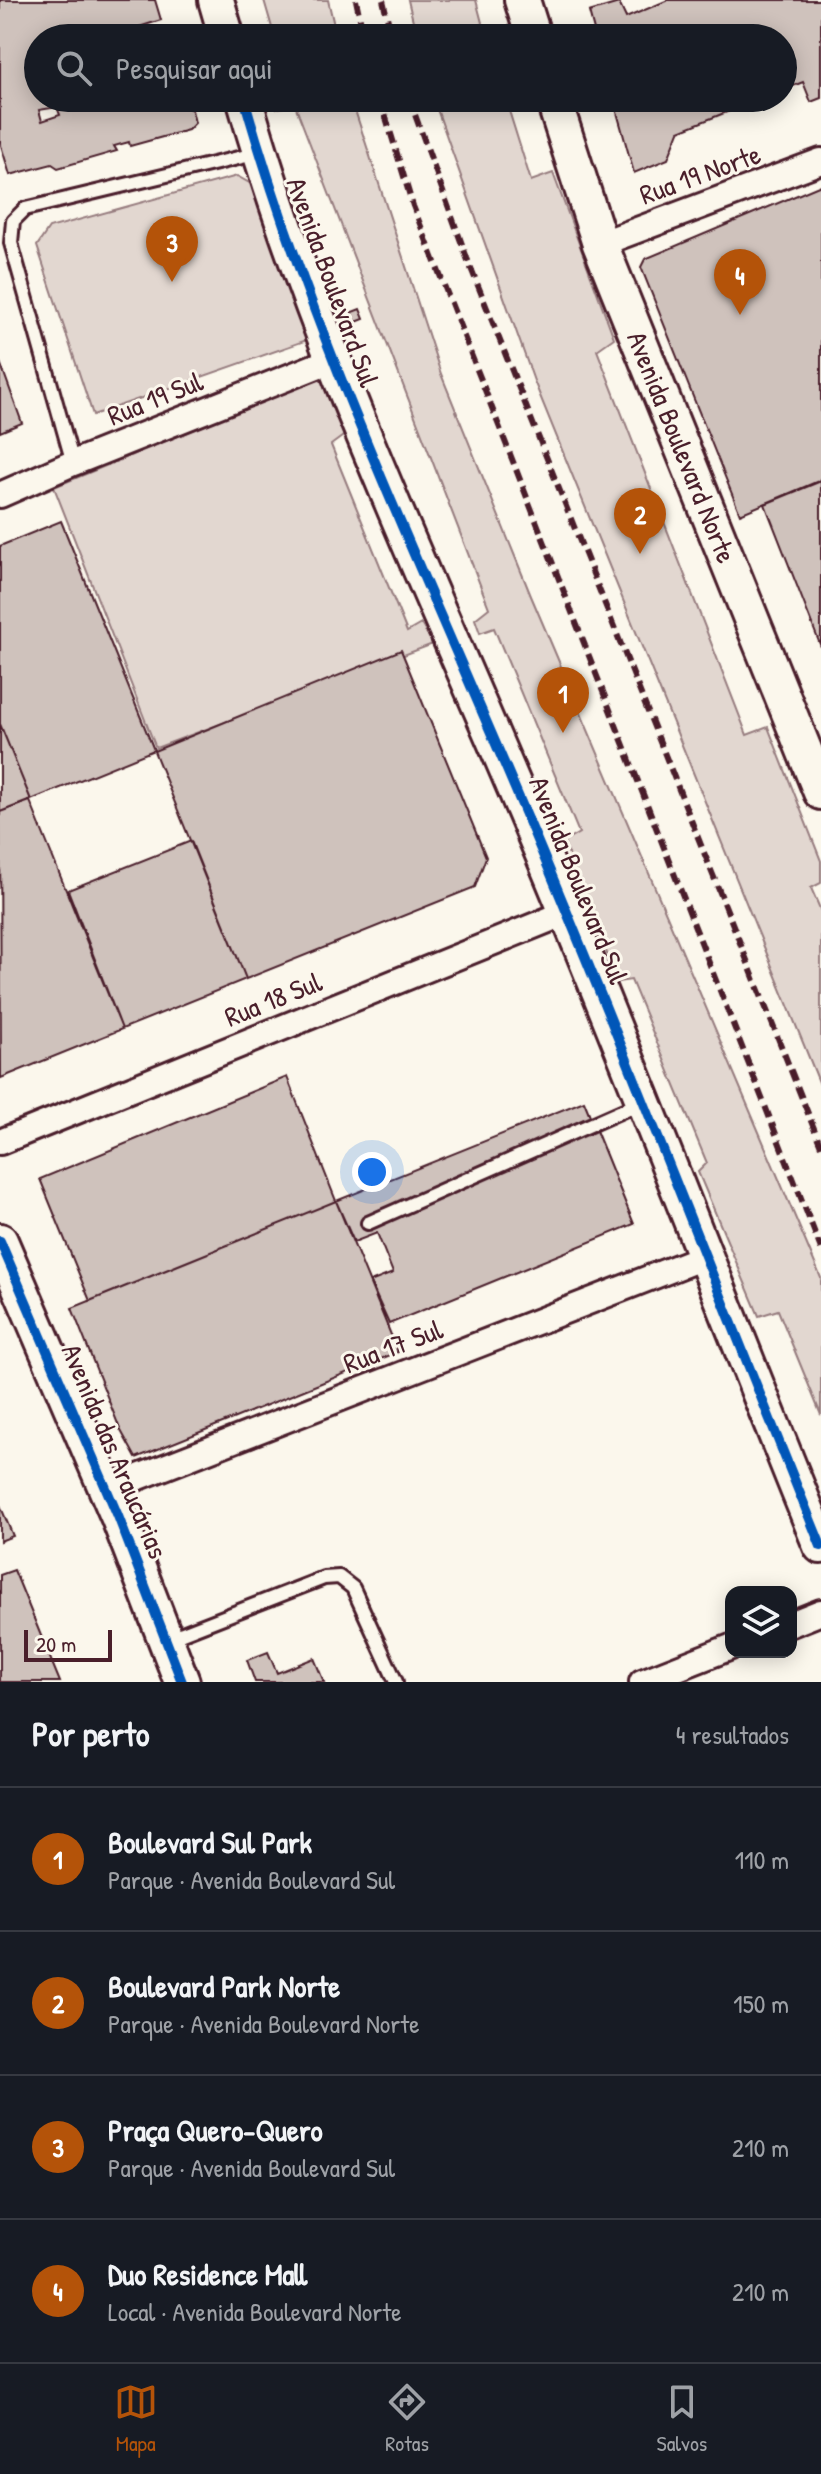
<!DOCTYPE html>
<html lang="pt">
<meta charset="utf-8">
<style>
:root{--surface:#171b24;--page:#20242c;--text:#f1f3f6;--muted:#9ea1a6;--line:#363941;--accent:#b45309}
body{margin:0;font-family:"Patrick Hand",sans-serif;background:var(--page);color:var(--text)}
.controls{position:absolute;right:24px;bottom:24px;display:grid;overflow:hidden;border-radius:16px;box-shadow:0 4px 20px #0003}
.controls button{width:72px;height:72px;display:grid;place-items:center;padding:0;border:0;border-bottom:2px solid var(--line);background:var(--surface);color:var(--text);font:40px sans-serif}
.scale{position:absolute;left:24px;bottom:20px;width:88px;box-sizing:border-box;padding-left:8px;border:4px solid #4a1f2b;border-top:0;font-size:22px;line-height:28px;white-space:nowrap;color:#4a1f2b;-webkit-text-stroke:6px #fbf7ec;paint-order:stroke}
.you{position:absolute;left:372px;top:1172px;width:28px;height:28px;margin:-20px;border:6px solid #fff;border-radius:50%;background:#1a73e8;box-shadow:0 0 0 12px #1a73e833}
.badge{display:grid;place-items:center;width:52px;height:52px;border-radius:50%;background:var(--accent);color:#fff;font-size:26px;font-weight:700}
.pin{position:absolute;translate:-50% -66px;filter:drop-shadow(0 2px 4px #0008)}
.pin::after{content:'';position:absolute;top:42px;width:28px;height:24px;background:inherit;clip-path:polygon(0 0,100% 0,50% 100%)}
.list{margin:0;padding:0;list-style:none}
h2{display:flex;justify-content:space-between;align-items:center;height:104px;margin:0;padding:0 32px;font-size:34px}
h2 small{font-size:26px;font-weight:400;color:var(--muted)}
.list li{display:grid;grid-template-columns:52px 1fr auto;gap:24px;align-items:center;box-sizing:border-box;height:144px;padding:0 32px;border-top:2px solid var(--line)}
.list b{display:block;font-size:30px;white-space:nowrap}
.list p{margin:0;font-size:26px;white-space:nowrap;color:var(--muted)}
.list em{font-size:26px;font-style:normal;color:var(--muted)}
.icon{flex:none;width:44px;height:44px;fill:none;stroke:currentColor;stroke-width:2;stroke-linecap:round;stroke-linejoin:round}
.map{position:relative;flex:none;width:821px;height:1682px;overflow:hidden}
.search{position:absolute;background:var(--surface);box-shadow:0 4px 20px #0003;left:24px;right:24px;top:24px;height:88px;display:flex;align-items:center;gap:20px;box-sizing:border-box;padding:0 28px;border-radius:44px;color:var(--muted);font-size:30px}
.sheet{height:680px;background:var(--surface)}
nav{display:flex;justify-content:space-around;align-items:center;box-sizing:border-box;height:112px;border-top:2px solid var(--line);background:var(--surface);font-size:22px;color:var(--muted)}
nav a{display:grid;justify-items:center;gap:4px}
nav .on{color:var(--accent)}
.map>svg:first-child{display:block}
.green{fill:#e2d7d0;stroke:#967b7e;stroke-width:2}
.building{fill:#cfc2bc;stroke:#4a1f2b;stroke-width:2;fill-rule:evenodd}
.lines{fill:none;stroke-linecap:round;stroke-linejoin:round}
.lane-casing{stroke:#4a1f2b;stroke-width:18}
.street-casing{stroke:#4a1f2b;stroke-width:30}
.secondary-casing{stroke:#4a1f2b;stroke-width:40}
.lane{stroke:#fbf7ec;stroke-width:12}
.street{stroke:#fbf7ec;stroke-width:24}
.secondary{stroke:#fbf7ec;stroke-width:34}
.rail{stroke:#4a1f2b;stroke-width:6;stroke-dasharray:12 6;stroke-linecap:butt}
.cycleway-casing{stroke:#fbf7ec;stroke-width:15}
.cycleway{stroke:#0057b8;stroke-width:10}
.labels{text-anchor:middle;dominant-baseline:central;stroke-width:6;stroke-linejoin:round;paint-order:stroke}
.street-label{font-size:28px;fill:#4a1f2b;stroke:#fbf7ec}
</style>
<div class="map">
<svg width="821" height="1682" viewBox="0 0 821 1682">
<rect width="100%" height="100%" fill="#fbf7ec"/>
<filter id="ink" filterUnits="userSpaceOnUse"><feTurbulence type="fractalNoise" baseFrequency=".0125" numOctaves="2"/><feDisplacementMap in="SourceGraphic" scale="16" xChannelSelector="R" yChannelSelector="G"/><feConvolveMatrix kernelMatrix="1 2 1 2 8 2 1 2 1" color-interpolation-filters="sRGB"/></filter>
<g filter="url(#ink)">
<path class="green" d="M264 0H328L337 38H275Z
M408 0H476L486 38H417Z
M274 98H351L441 374 531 596 821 1278V1415L778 1310 759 1316 698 1172 707 1163 631 980 618 982 564 842 579 833 494 628 480 633 475 619 489 608 295 105 277 108Z
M433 98H505L531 181 553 173 614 338 597 350 747 735 768 727 821 861V883L811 888 821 911V1087L534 381Z
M237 176 260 189 310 319 307 340 93 415 37 246 49 228Z
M327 375 350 431 331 445 407 632 421 624 433 644 156 748 54 487Z"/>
<path class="building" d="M0 0H155L161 20 139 27 142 38H38V98H186V107L192 110 195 123 188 130 130 146 129 142 114 146 117 151 58 168 52 164 10 175 0 142ZM57 107 60 115 42 121 39 110Z
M668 0H821V98L811 102 803 82 783 90V38H596L589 12 619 3 626 18Z
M613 98H762L679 131 668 159 634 173Z
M821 185V480L740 514 641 267 645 259Z
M360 309 364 319 346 326 342 316Z
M0 362 22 423 0 432Z
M821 481V647L765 504Z
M61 521 154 750 31 800 0 724V546Z
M401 650 486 857 475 887 246 979 154 751Z
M0 724 31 800 0 812Z
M30 801 122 1029 1 1078 0 812Z
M191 841 246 979 122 1029 68 890Z
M287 1077 336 1201 90 1301 40 1179Z
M584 1101 634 1224 389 1324 370 1282 393 1273 377 1233 354 1242 336 1201Z
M336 1201 398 1352 136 1458 120 1429 72 1308Z
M0 1505 13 1536 0 1541Z
M14 1570 60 1682H0V1575Z
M268 1652 277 1673 314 1658 324 1682H255L247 1660Z"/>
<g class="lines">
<defs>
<path id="lane" d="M73 463 11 243 13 221 25 209 259 153
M368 1223 642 1102
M167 1639 324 1578 339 1577 353 1588 396 1682"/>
<path id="street" d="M600 244 821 161
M0 495 73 463 334 359
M0 1142 568 912
M106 1493 121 1484 703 1257
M791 1624 821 1612
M642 1682 731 1647"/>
<path id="secondary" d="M216 0 227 38
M522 0 534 38
M244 98C314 344 426 577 525 812 628 1054 721 1301 821 1546
M553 98 600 244 821 792
M0 1241 118 1516 182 1682"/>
</defs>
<use href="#lane" class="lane-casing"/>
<use href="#street" class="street-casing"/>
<use href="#secondary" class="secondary-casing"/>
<use href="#lane" class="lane"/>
<use href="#street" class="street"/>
<use href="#secondary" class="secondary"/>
<path class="rail" d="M356 0 364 38
M383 0 392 38
M380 98 413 206 821 1249
M409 98 467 258 821 1146"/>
<defs>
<path id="cycleway" d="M244 98C314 344 426 577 525 812 628 1054 721 1301 821 1546
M0 1241 118 1516 182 1682"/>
</defs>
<use href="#cycleway" class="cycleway-casing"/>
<use href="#cycleway" class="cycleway"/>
</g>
</g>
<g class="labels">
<g class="street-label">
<text transform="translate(700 174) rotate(-20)">Rua 19 Norte</text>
<text transform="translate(333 282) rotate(70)">Avenida Boulevard Sul</text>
<text transform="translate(155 398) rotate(-22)">Rua 19 Sul</text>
<text transform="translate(682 447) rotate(68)">Avenida Boulevard Norte</text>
<text transform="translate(579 880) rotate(68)">Avenida Boulevard Sul</text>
<text transform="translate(273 999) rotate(-22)">Rua 18 Sul</text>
<text transform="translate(393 1346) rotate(-21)">Rua 17 Sul</text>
<text transform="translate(115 1451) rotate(67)">Avenida das Araucárias</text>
</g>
</g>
</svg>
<div class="controls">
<button><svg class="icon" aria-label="layers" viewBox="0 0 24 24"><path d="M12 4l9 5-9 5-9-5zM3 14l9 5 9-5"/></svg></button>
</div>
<div class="scale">20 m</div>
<div class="you"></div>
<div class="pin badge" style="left:563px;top:733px">1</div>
<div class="pin badge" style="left:640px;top:554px">2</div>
<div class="pin badge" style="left:172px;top:282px">3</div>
<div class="pin badge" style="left:740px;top:315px">4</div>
<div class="search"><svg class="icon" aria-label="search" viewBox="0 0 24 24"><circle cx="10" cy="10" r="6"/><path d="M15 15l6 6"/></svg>Pesquisar aqui</div>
</div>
<section class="sheet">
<h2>Por perto<small>4 resultados</small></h2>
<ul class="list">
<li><span class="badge">1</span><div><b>Boulevard Sul Park</b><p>Parque · Avenida Boulevard Sul</p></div><em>110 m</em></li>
<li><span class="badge">2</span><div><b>Boulevard Park Norte</b><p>Parque · Avenida Boulevard Norte</p></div><em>150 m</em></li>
<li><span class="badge">3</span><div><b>Praça Quero-Quero</b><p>Parque · Avenida Boulevard Sul</p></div><em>210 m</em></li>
<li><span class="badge">4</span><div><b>Duo Residence Mall</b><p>Local · Avenida Boulevard Norte</p></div><em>210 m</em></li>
</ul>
</section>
<nav>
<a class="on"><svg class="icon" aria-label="map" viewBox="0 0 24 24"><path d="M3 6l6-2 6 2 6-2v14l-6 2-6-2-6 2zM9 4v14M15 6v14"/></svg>Mapa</a>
<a><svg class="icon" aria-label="directions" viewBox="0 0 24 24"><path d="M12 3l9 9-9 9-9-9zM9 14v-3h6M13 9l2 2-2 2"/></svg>Rotas</a>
<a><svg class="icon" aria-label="saved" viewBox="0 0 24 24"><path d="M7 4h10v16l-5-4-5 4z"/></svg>Salvos</a>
</nav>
